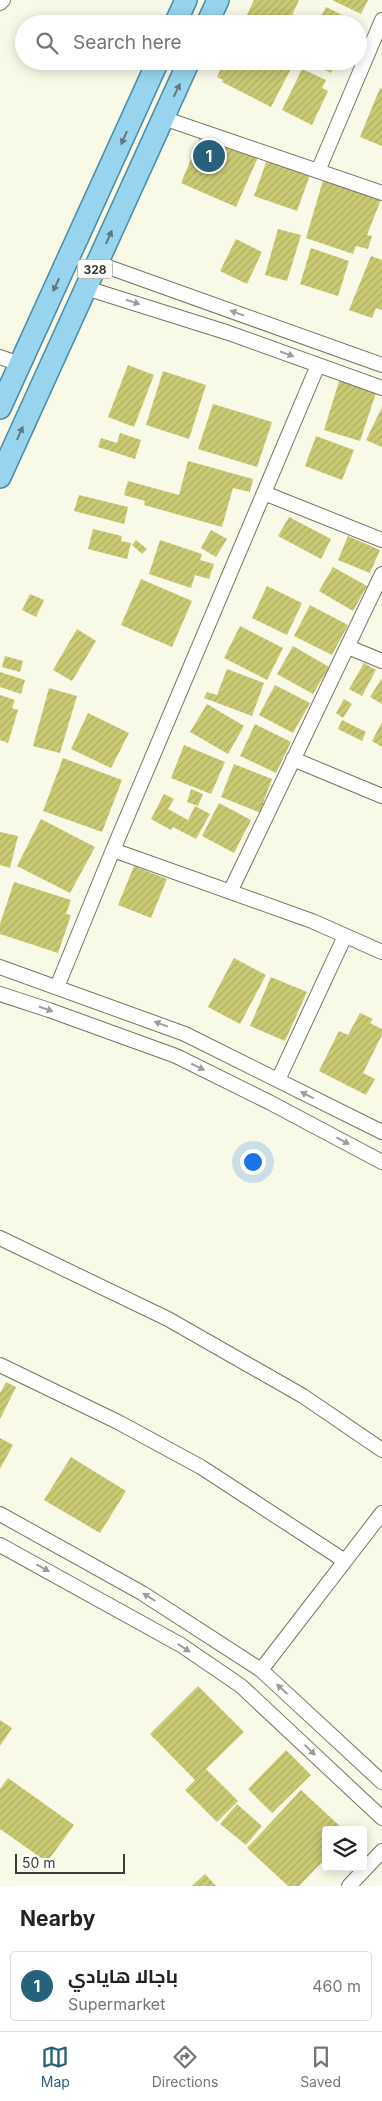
<!DOCTYPE html>
<meta charset="utf-8">
<style>
:root{--surface:#fff;--page:#f6f6f6;--text:#222;--muted:#767676;--line:#e0e0e0;--accent:#266079}
body{margin:0;font-family:Inter,Cairo,sans-serif;background:var(--page);color:var(--text)}
.controls{position:absolute;right:15px;bottom:15px;display:grid;overflow:hidden;border-radius:5px;box-shadow:0 2px 12px #0003}
.controls button{width:45px;height:45px;display:grid;place-items:center;padding:0;border:0;border-bottom:1px solid var(--line);background:var(--surface);color:var(--text);font:25px sans-serif}
.scale{position:absolute;left:15px;bottom:12px;width:110px;box-sizing:border-box;padding-left:5px;border:2px solid #3b3b34;border-top:0;font-size:14px;line-height:18px;white-space:nowrap;color:#3b3b34;-webkit-text-stroke:4px #fff;paint-order:stroke}
.you{position:absolute;left:252px;top:1161px;width:18px;height:18px;margin:-12px;border:4px solid #fff;border-radius:50%;background:#1a73e8;box-shadow:0 0 0 8px #1a73e833}
.badge{display:grid;place-items:center;width:32px;height:32px;border-radius:50%;background:var(--accent);color:#fff;font-size:16px;font-weight:700}
.pin{position:absolute;translate:-50% -50%;border:2px solid #fff;box-shadow:0 1px 5px #0006}
.list{margin:0;padding:0;list-style:none}
h2{display:flex;justify-content:space-between;align-items:center;height:65px;margin:0;padding:0 20px;font-size:21px}
h2 small{font-size:16px;font-weight:400;color:var(--muted)}
.list li{display:grid;grid-template-columns:32px 1fr auto;gap:15px;align-items:center;box-sizing:border-box;height:70px;margin:0 10px 10px;padding:0 10px;border:1px solid var(--line);border-radius:5px}
.list b{display:block;font-size:19px;white-space:nowrap}
.list p{margin:0;font-size:16px;white-space:nowrap;color:var(--muted)}
.list em{font-size:16px;font-style:normal;color:var(--muted)}
.icon{flex:none;width:28px;height:28px;fill:none;stroke:currentColor;stroke-width:2;stroke-linecap:round;stroke-linejoin:round}
.map{position:relative;flex:none;width:382px;height:1886px;overflow:hidden}
.search{position:absolute;background:var(--surface);box-shadow:0 2px 12px #0003;left:15px;right:15px;top:15px;height:55px;display:flex;align-items:center;gap:12px;box-sizing:border-box;padding:0 18px;border-radius:28px;color:var(--muted);font-size:19px}
.sheet{height:145px;background:var(--surface)}
nav{display:flex;justify-content:space-around;align-items:center;box-sizing:border-box;height:70px;border-top:1px solid var(--line);background:var(--surface);font-size:14px;color:var(--muted)}
nav a{display:grid;justify-items:center;gap:2px}
nav .on{color:var(--accent)}
.map>svg:first-child{display:block}
.building{fill:url(#building-hatch)}
.lines{fill:none;stroke-linecap:round;stroke-linejoin:round}
.minor-casing{stroke:#757565;stroke-width:16}
.primary-casing{stroke:#4b8ca6;stroke-width:24}
.minor{stroke:#fff;stroke-width:14}
.primary{stroke:#98d4ee;stroke-width:21}
.oneway{fill:#60787e}
.oneway2{fill:#9d9d9a}
.labels{text-anchor:middle;dominant-baseline:central;stroke-width:4;stroke-linejoin:round;paint-order:stroke}
.shield{fill:#fff;stroke:#767671;stroke-width:1}
.shield-label{font-size:12px;font-weight:bold;fill:#3b3b34}
</style>
<div class="map">
<svg width="382" height="1886" viewBox="0 0 382 1886">
<defs>
<pattern id="building-hatch" width="6" height="6" patternUnits="userSpaceOnUse" patternTransform="scale(1.25)"><rect width="6" height="6" fill="#caca74"/><path d="M-1 1l2-2M0 6l6-6M5 7l2-2" fill="none" stroke="#aeae65"/></pattern>
</defs>
<rect width="100%" height="100%" fill="#f8f9e7"/>
<path class="building" d="M254 0H299L288 24H256L245 19Z
M332 0H368L361 14Z
M326 7 356 22 355 24H317Z
M231 61H290L294 63 271 107 222 82 223 80 217 77 223 64 229 67Z
M308 61H336L331 73Z
M302 69 326 80 322 88 328 91 312 125 282 110Z
M380 88 382 89V146L360 137Z
M202 133 259 155 236 207 181 183Z
M267 160 310 175 297 211 254 196Z
M324 177 382 197 367 235 372 236 368 249 356 246 353 254 306 238Z
M278 229 301 235 287 281 265 275Z
M236 239 262 252 247 284 220 271Z
M311 248 349 261 338 296 300 284Z
M371 256 382 260V310L376 308 372 318 349 310Z
M128 365 154 375 134 427 108 417Z
M163 371 206 385 189 439 146 425Z
M340 378 377 390 360 441 324 430Z
M213 404 272 422 257 467 198 449Z
M382 407V447L366 440Z
M120 433 141 440 135 459 98 447 101 438 117 443Z
M316 436 354 450 342 480 305 466Z
M188 461 253 479 250 492 233 488 222 527 144 505 145 501 124 495 128 481 179 495Z
M79 495 128 507 124 524 74 511Z
M289 517 331 539 321 559 278 536Z
M93 529 122 536 121 541 131 543 127 559 88 549Z
M211 530 227 539 216 557 201 548Z
M348 536 380 550 370 573 338 560Z
M136 540 147 549 142 554 132 545Z
M160 540 202 554 200 560 214 564 209 579 195 575 191 588 149 574Z
M333 567 367 586 353 611 319 591Z
M141 579 192 601 172 647 121 625Z
M267 586 302 603 287 635 252 618Z
M30 594 44 600 36 617 22 610Z
M310 605 348 625 332 655 294 636Z
M240 626 283 648 267 680 224 658Z
M77 629 96 641 72 681 53 670Z
M293 646 329 667 313 694 277 674Z
M5 656 23 661 20 672 2 667Z
M364 663 376 670 362 696 349 689Z
M227 669 264 683 252 716 204 698 207 692 217 695Z
M0 672 25 680 21 694 0 687Z
M382 678V704L370 697Z
M275 685 310 703 293 733 259 715Z
M49 688 77 696 60 753 33 746Z
M0 695 15 700 12 708 18 710 8 743 0 740Z
M344 699 352 704 343 718 336 713Z
M207 704 244 726 228 754 190 732Z
M88 713 129 733 111 768 71 749Z
M342 720 366 732 362 741 338 729Z
M382 722V747L372 741Z
M255 724 291 742 276 773 240 756Z
M184 745 225 762 211 794 171 778Z
M63 758 122 780 102 832 43 811Z
M234 764 272 779 263 803 270 805 266 815 221 797Z
M191 789 203 794 198 806 187 802Z
M164 794 174 799 168 809 188 820 195 806 210 814 196 839 173 827 171 830 151 819Z
M219 803 251 820 234 853 202 836Z
M41 819 95 847 70 893 17 866Z
M0 832 18 836 10 868 0 865Z
M134 866 167 879 151 918 118 905Z
M14 882 71 900 66 914 71 915 58 953 0 934V924Z
M234 958 266 975 240 1024 208 1007Z
M271 977 307 992 285 1041 250 1026Z
M360 1013 373 1019 370 1023 382 1029V1035L363 1073 375 1079 366 1095 319 1071 339 1031 348 1035Z
M6 1382 16 1387 0 1419V1393Z
M0 1438 13 1445 0 1469Z
M71 1457 126 1491 100 1533 44 1500Z
M198 1686 244 1732 206 1769 238 1801 217 1822 185 1790 195 1780 150 1734Z
M0 1720 12 1728 0 1746Z
M286 1750 311 1775 272 1813 248 1789Z
M8 1778 74 1825 47 1862 0 1829V1789Z
M301 1790 344 1830H326V1858L299 1886H288L247 1848Z
M237 1804 262 1826 246 1845 220 1824Z
M205 1874 216 1886H192Z"/>
<g class="lines">
<defs>
<path id="minor" d="M0 3 3 0
M163 118 382 193
M318 171 382 20
M97 263 382 365
M86 288 229 333 382 388
M0 357 20 364
M264 493 382 540
M348 647 382 661
M293 759 382 796
M113 850 312 921 382 952
M230 892 382 574
M0 967 185 1034 382 1132
M57 987 113 850 318 365
M0 994 49 1010 176 1056 269 1102 382 1162
M278 1080 345 936
M0 1238 168 1319 303 1396 382 1450
M0 1365 118 1422 201 1467 345 1561
M0 1514 142 1593 261 1670 382 1782
M0 1545 181 1645 241 1686 382 1818
M261 1670 382 1513
M349 1886 382 1851"/>
<path id="primary" d="M175 24 186 0
M207 24 218 0
M0 408 158 61
M0 477 189 61"/>
</defs>
<use href="#minor" class="minor-casing"/>
<use href="#primary" class="primary-casing"/>
<use href="#minor" class="minor"/>
<use href="#primary" class="primary"/>
</g>
<defs><path id="oneway-solid" d="M-6-.8H1V-3.2L6.5 0L1 3.2V.8H-6Z" transform="scale(1.25)"/></defs>
<g class="oneway">
<use href="#oneway-solid" transform="translate(177 90) rotate(-65)"/>
<use href="#oneway-solid" transform="translate(124 138) rotate(114)"/>
<use href="#oneway-solid" transform="translate(109 237) rotate(-66)"/>
<use href="#oneway-solid" transform="translate(56 285) rotate(115)"/>
<use href="#oneway-solid" transform="translate(20 433) rotate(-66)"/>
</g>
<g class="oneway2">
<use href="#oneway-solid" transform="translate(133 302) rotate(18)"/>
<use href="#oneway-solid" transform="translate(237 313) rotate(-160)"/>
<use href="#oneway-solid" transform="translate(287 354) rotate(20)"/>
<use href="#oneway-solid" transform="translate(46 1009) rotate(19)"/>
<use href="#oneway-solid" transform="translate(161 1024) rotate(-160)"/>
<use href="#oneway-solid" transform="translate(198 1067) rotate(26)"/>
<use href="#oneway-solid" transform="translate(307 1095) rotate(-153)"/>
<use href="#oneway-solid" transform="translate(343 1141) rotate(28)"/>
<use href="#oneway-solid" transform="translate(43 1568) rotate(29)"/>
<use href="#oneway-solid" transform="translate(149 1597) rotate(-148)"/>
<use href="#oneway-solid" transform="translate(184 1648) rotate(33)"/>
<use href="#oneway-solid" transform="translate(282 1689) rotate(-138)"/>
<use href="#oneway-solid" transform="translate(310 1750) rotate(44)"/>
</g>
<g class="labels">
<rect class="shield" x="77.5" y="259.5" width="35" height="19" rx="4"/>
<g class="shield-label">
<text x="95" y="269">328</text>
</g>
</g>
</svg>
<div class="controls">
<button><svg class="icon" aria-label="layers" viewBox="0 0 24 24"><path d="M12 4l9 5-9 5-9-5zM3 14l9 5 9-5"/></svg></button>
</div>
<div class="scale">50 m</div>
<div class="you"></div>
<div class="pin badge" style="left:209px;top:156px">1</div>
<div class="search"><svg class="icon" aria-label="search" viewBox="0 0 24 24"><circle cx="10" cy="10" r="6"/><path d="M15 15l6 6"/></svg>Search here</div>
</div>
<section class="sheet">
<h2>Nearby<small></small></h2>
<ul class="list">
<li><span class="badge">1</span><div><b>باجالا هايادي</b><p>Supermarket</p></div><em>460 m</em></li>
</ul>
</section>
<nav>
<a class="on"><svg class="icon" aria-label="map" viewBox="0 0 24 24"><path d="M3 6l6-2 6 2 6-2v14l-6 2-6-2-6 2zM9 4v14M15 6v14"/></svg>Map</a>
<a><svg class="icon" aria-label="directions" viewBox="0 0 24 24"><path d="M12 3l9 9-9 9-9-9zM9 14v-3h6M13 9l2 2-2 2"/></svg>Directions</a>
<a><svg class="icon" aria-label="saved" viewBox="0 0 24 24"><path d="M7 4h10v16l-5-4-5 4z"/></svg>Saved</a>
</nav>
